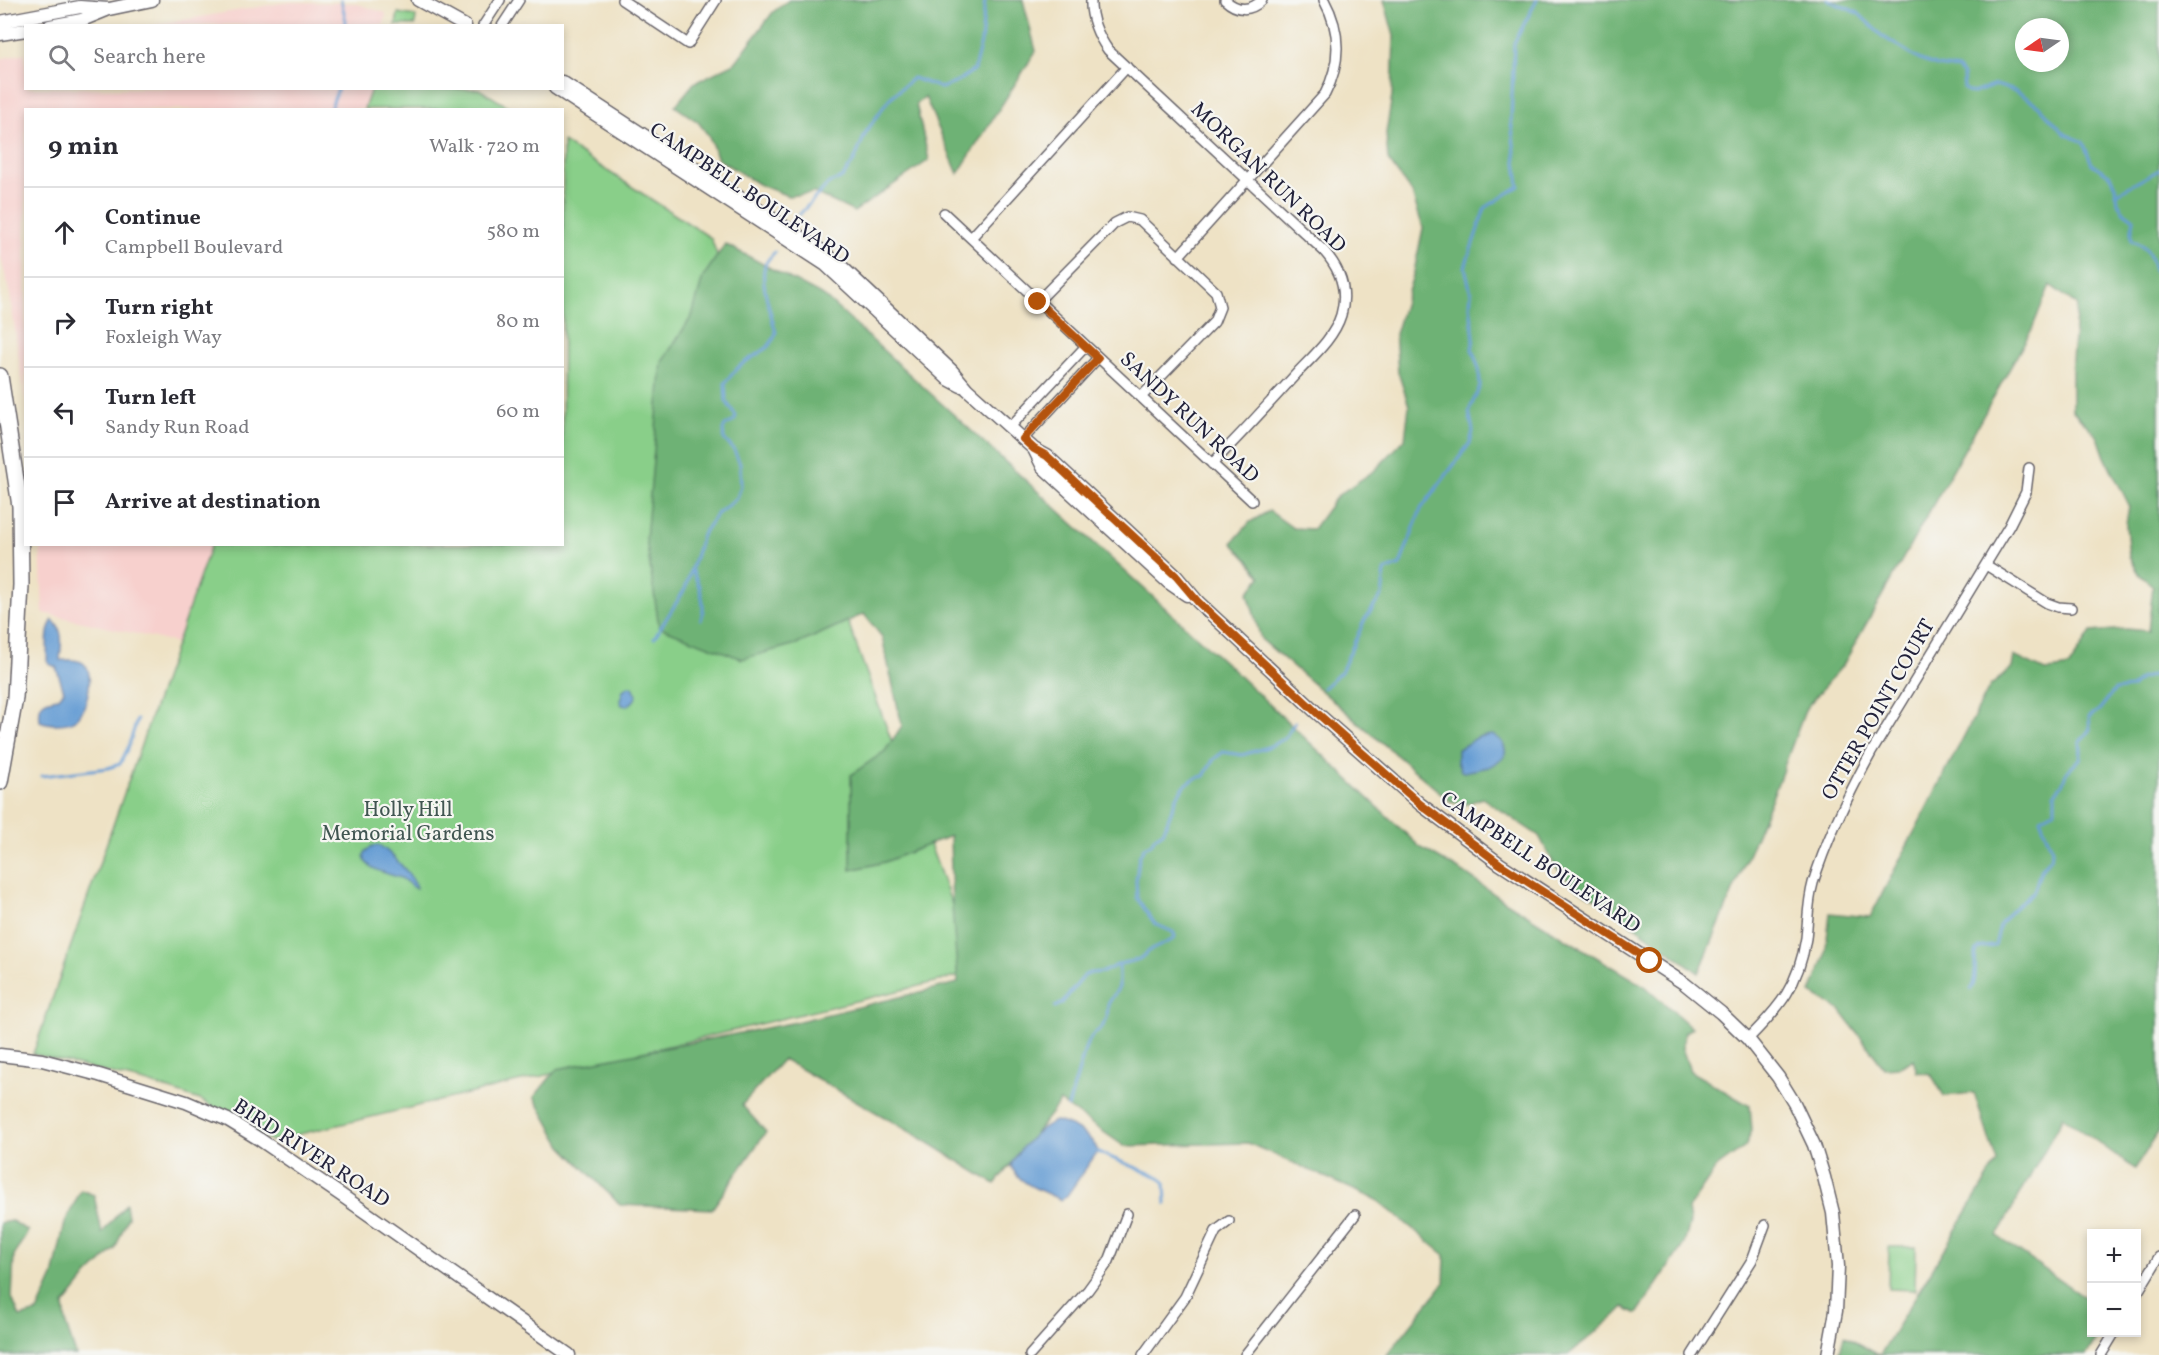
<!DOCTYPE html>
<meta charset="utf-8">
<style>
:root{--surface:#fff;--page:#f7f7f7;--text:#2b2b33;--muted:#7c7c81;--line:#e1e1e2}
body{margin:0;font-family:Vollkorn,serif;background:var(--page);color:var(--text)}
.controls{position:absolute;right:18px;bottom:18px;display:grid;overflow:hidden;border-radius:0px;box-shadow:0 3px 9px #0003}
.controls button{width:54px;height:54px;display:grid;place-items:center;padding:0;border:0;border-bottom:2px solid var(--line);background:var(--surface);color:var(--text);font:30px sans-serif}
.compass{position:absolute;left:2015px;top:18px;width:54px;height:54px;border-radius:50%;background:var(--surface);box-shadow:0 3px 9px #0003;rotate:257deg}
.stop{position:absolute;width:18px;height:18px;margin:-14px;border:4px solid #b45309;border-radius:50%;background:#fff}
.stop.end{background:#b45309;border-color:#fff;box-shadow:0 2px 6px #0008}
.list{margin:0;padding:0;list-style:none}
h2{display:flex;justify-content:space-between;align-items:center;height:78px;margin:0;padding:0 24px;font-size:26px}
h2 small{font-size:20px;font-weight:400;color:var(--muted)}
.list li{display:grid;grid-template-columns:39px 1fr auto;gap:18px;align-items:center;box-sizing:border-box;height:90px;padding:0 24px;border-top:2px solid var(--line)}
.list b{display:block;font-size:22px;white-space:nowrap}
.list p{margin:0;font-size:20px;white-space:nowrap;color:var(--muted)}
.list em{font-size:20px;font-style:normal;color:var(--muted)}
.icon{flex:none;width:33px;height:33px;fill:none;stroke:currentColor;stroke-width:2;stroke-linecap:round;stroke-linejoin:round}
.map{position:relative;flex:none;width:2159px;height:1355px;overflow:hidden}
.search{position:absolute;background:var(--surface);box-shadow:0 3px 9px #0003;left:24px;top:24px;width:540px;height:66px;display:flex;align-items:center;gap:15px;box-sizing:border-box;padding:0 21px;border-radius:0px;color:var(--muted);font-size:22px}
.panel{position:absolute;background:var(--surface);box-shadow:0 3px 9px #0003;left:24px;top:108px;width:540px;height:438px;border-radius:0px}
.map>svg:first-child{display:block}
.built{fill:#f7d0cd}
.green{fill:#89cf89;stroke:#567862;stroke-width:1.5}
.forest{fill:#6eb275;stroke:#486a58;stroke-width:1.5;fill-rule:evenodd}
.water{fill:#679ed4;stroke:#446088;stroke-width:1.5}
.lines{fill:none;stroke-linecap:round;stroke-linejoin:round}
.stream{stroke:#679ed4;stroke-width:3}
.minor-casing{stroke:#69656b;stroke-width:12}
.tertiary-casing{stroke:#69656b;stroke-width:15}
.primary-casing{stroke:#69656b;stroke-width:18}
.minor{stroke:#fff;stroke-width:9}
.tertiary{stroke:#fff;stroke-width:12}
.primary{stroke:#fff;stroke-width:15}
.route{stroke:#b45309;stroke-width:8}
.labels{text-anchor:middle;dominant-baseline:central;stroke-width:4.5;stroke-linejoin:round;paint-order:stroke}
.street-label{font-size:21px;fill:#22223b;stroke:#f6f6f2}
.park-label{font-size:21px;fill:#415652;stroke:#f6f6f2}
</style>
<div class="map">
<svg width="2159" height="1355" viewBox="0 0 2159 1355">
<rect width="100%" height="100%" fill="#f6f6f2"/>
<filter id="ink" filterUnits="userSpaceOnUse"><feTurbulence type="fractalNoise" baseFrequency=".0167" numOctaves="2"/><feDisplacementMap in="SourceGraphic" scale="12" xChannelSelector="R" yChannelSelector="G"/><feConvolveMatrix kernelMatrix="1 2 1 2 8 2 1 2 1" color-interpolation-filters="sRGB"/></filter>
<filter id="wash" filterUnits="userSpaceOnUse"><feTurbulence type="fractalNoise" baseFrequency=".008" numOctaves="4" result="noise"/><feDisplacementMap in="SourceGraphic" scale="24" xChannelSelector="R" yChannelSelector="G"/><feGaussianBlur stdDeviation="1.35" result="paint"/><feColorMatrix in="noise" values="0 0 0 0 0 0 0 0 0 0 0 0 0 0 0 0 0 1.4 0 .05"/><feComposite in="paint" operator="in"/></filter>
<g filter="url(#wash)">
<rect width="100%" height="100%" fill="#eee2c5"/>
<path class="built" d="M287 2 354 3 386 13 384 25H154Z
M25 53 26 88 371 89 364 109 26 110 25 402 10 295 0 254V59Z
M40 545 41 544 211 545 177 643 43 613Z"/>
<path class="green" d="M398 13 416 16 415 25H396Z
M371 89H479L512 109H364Z
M563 142 711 238 861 658 977 972 271 1141 200 1100 148 1083 33 1054 211 545 562 544Z
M1889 1247H1916L1915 1290 1888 1289Z"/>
<path class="forest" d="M789 0H1023L1036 51 958 174 925 97 916 104 929 160 854 212 815 193 788 196 758 184 718 159 708 135 698 122 675 106 694 83 735 63 773 12Z
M1384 0H2159V1131L2135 1169 2063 1117 1997 1236 2091 1302 2092 1332 2100 1333 2086 1355H1880L1997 1162 1974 1093 1944 1096 1931 1074 1917 1072 1913 1060 1900 1067 1884 1068 1840 1010 1811 993 1825 956 1830 913 1870 917 1990 686 2012 668 2014 656 2045 671 2069 667 2091 632 2126 629 2148 631 2153 586 2140 575 2129 557 2126 525 2129 505 2105 457 2098 437 2072 410V360L2077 305 2050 285 2032 329 1843 665 1806 708 1776 788 1699 973 1602 902 1577 889 1555 866 1539 836 1482 798 1467 804 1450 801 1261 639 1248 593 1261 577 1250 562 1232 543 1250 522 1269 511 1293 528 1313 529 1337 496 1375 470 1405 439 1409 406 1398 372 1395 334 1414 272 1423 228 1412 193 1388 160 1386 133 1392 96 1394 36ZM2024 27H2060V63H2024Z
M725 244 825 297 1232 669 1420 847 1464 873 1500 898 1561 936 1645 986 1692 1028 1685 1032 1682 1048 1690 1071 1750 1106 1752 1130 1745 1147 1716 1168 1688 1209 1690 1223 1684 1244 1637 1314 1624 1307 1615 1316 1568 1355H1387L1444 1283 1445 1255 1377 1200 1248 1143 1124 1146 1060 1102 995 1184 921 1138 783 1059 742 1105 766 1132 712 1209 620 1205 562 1146 534 1097 557 1069 791 1023 958 983 952 906 950 836 885 862 851 870V775L885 751 902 726 882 637 864 614 800 643 742 659 659 627 646 539 662 362 692 316 703 277Z
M81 1190 94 1195 102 1233 126 1204 128 1217 115 1249 88 1275 64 1305 66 1325 76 1355H0V1223L12 1221 28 1231 14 1255 12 1298 20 1317 37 1312 53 1277 65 1222Z
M1844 1336 1879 1355H1839Z"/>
<path class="water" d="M53 620C65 632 61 645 60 660 68 661 75 658 83 663 96 672 87 711 76 719 71 723 65 724 58 724 52 724 46 724 40 721 38 704 42 700 58 698L64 691 56 667 49 664 47 661C48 648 45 630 53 620Z
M629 686 633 687 637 695C634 702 630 707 622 705L620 701 623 690Z
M1492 735C1501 738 1508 748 1504 757L1489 767 1464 772 1461 771 1457 762V750L1478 737Z
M377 845C387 848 416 878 416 889 411 887 407 881 401 878 391 874 359 869 365 853 367 848 372 847 377 845Z
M1056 1121C1071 1125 1092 1135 1098 1151L1066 1197 1061 1200C1044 1191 1020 1186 1011 1166 1015 1152 1042 1124 1056 1121Z"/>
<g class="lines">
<path class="stream" d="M341 0 346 21 344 26
M1828 0 1858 13 1882 36 1920 60 1937 66 1958 69 1963 75 1964 88 1969 92 1973 93 1996 85 2018 92 2038 105 2065 134 2083 142 2092 164 2111 176 2116 186 2118 202 2122 210 2134 219 2131 235 2132 241C2155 247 2148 263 2159 279
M330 110 338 88
M2116 194 2159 170
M799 215 829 183 842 178 854 161 866 132 889 99 913 78 941 88 955 83 974 70 981 42 985 0
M691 569C699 583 707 604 701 620
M654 638 685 589 702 535 716 515 737 498 741 486 740 464 734 450 724 439 723 430 725 426 734 421 736 416 726 401 725 383C730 377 735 370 741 365 754 354 770 352 776 333 772 316 758 279 766 263 768 259 772 255 775 252
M1323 688 1341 672 1365 619 1382 595 1385 571 1400 565 1421 509 1470 443 1473 431 1469 411 1480 386 1479 369 1472 349 1474 338 1470 306 1471 293 1465 267 1485 208 1519 186 1511 121 1514 43 1537 0
M42 776 108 768 120 764 128 748 137 720
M1971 989C1980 976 1970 953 1980 948 1985 946 1990 947 1995 946L2000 925 2011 911 2034 891C2040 876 2037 871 2051 858L2052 850 2040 818 2055 810V793L2062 785 2066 773 2080 759 2081 751 2080 742 2090 729 2089 717 2099 710 2115 690 2131 688 2140 678 2153 676 2159 669
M1055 1007 1061 1004 1085 975 1090 973 1103 972 1119 964 1138 960 1149 951 1174 939 1175 936 1173 932 1155 924 1137 898 1136 881 1139 857 1144 847 1151 844 1155 837 1163 832C1173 811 1176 780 1204 776L1213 760 1223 752 1242 755 1268 747 1284 739 1295 722
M1068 1107 1086 1046 1092 1036 1102 1027 1107 1018 1108 1004 1119 987V964
M1097 1152 1159 1177 1165 1183 1166 1204"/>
</g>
</g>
<g filter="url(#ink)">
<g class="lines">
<defs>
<path id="minor" d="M622 0 688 44 716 0
M1091 0C1090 17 1098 36 1108 50L1324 251C1340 269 1348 291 1341 315 1334 338 1313 356 1297 373 1269 404 1241 434 1212 464
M1225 0C1237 11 1250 12 1262 0
M483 26 500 0
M502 26 519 0
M944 213 1252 501
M971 238 1127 67
M1178 257 1325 94C1341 63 1341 31 1324 0
M1038 301 1115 223 1127 217 1140 220 1216 292 1220 307 1214 322 1141 397
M1010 427 1086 346
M1023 439 1098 358
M1986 565 2047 603 2058 607 2071 608
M1748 1039C1780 1007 1799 985 1806 938 1808 919 1808 901 1813 883 1827 837 1848 795 1871 753L2009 526 2026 492 2029 468
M2136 1295 2159 1257
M1030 1355 1088 1290 1109 1261 1127 1214
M1143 1355 1185 1297 1216 1231 1229 1221
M1245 1355 1355 1215
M1692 1355 1752 1260 1765 1225
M2101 1355 2115 1332"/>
<path id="tertiary" d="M418 0 465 26
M0 22 80 7 109 9
M50 26 82 20 109 9 152 0
M0 34 26 30
M562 82 822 251 843 268 952 371 967 389 1034 449 1047 456 1176 576 1198 602 1317 713 1420 804 1500 864 1685 984 1721 1013 1748 1039 1778 1077 1794 1103 1814 1145 1824 1177 1833 1213 1838 1266 1836 1311 1828 1355
M555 88 826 265 948 379 961 386
M1034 449 1043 467 1168 582 1187 595
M0 1055 42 1060 99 1075 186 1102 228 1120 259 1139 341 1195 569 1355"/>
<path id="primary" d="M0 376 20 506 21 585 15 698 0 782"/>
</defs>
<use href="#minor" class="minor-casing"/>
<use href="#tertiary" class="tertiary-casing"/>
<use href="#primary" class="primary-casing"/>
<use href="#minor" class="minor"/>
<use href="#tertiary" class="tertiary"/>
<use href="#primary" class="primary"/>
</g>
</g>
<g class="lines" filter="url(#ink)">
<path class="route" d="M1038 302 1098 358 1023 439 1034 449 1047 456 1176 576 1198 602 1317 713 1420 804 1500 864 1650 961"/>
</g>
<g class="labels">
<g class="street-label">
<text transform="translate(1268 178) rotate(44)">MORGAN RUN ROAD</text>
<text transform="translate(749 194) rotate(34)">CAMPBELL BOULEVARD</text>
<text transform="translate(1189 418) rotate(43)">SANDY RUN ROAD</text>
<text transform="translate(1879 710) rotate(-60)">OTTER POINT COURT</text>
<text transform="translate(1540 863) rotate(34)">CAMPBELL BOULEVARD</text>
<text transform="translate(311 1154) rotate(33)">BIRD RIVER ROAD</text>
</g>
<g class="park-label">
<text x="408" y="810">Holly Hill<tspan x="408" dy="24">Memorial Gardens</tspan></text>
</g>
</g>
</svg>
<div class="controls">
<button>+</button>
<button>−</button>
</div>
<svg class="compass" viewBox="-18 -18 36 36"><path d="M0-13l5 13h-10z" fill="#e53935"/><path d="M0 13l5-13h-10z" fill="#7c7c81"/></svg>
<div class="stop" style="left:1650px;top:961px"></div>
<div class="stop end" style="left:1038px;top:302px"></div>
<div class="search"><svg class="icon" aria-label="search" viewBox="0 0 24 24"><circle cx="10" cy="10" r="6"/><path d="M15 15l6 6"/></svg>Search here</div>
<section class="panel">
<h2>9 min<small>Walk · 720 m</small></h2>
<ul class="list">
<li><svg class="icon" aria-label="ahead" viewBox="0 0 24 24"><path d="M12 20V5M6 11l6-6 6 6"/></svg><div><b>Continue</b><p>Campbell Boulevard</p></div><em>580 m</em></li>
<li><svg class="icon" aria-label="right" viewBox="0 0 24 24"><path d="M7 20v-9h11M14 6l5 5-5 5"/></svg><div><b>Turn right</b><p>Foxleigh Way</p></div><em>80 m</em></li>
<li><svg class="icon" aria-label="left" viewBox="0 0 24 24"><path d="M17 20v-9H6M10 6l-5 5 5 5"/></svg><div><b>Turn left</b><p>Sandy Run Road</p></div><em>60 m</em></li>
<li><svg class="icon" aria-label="arrive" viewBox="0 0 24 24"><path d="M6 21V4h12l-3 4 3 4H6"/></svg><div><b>Arrive at destination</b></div></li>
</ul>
</section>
</div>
